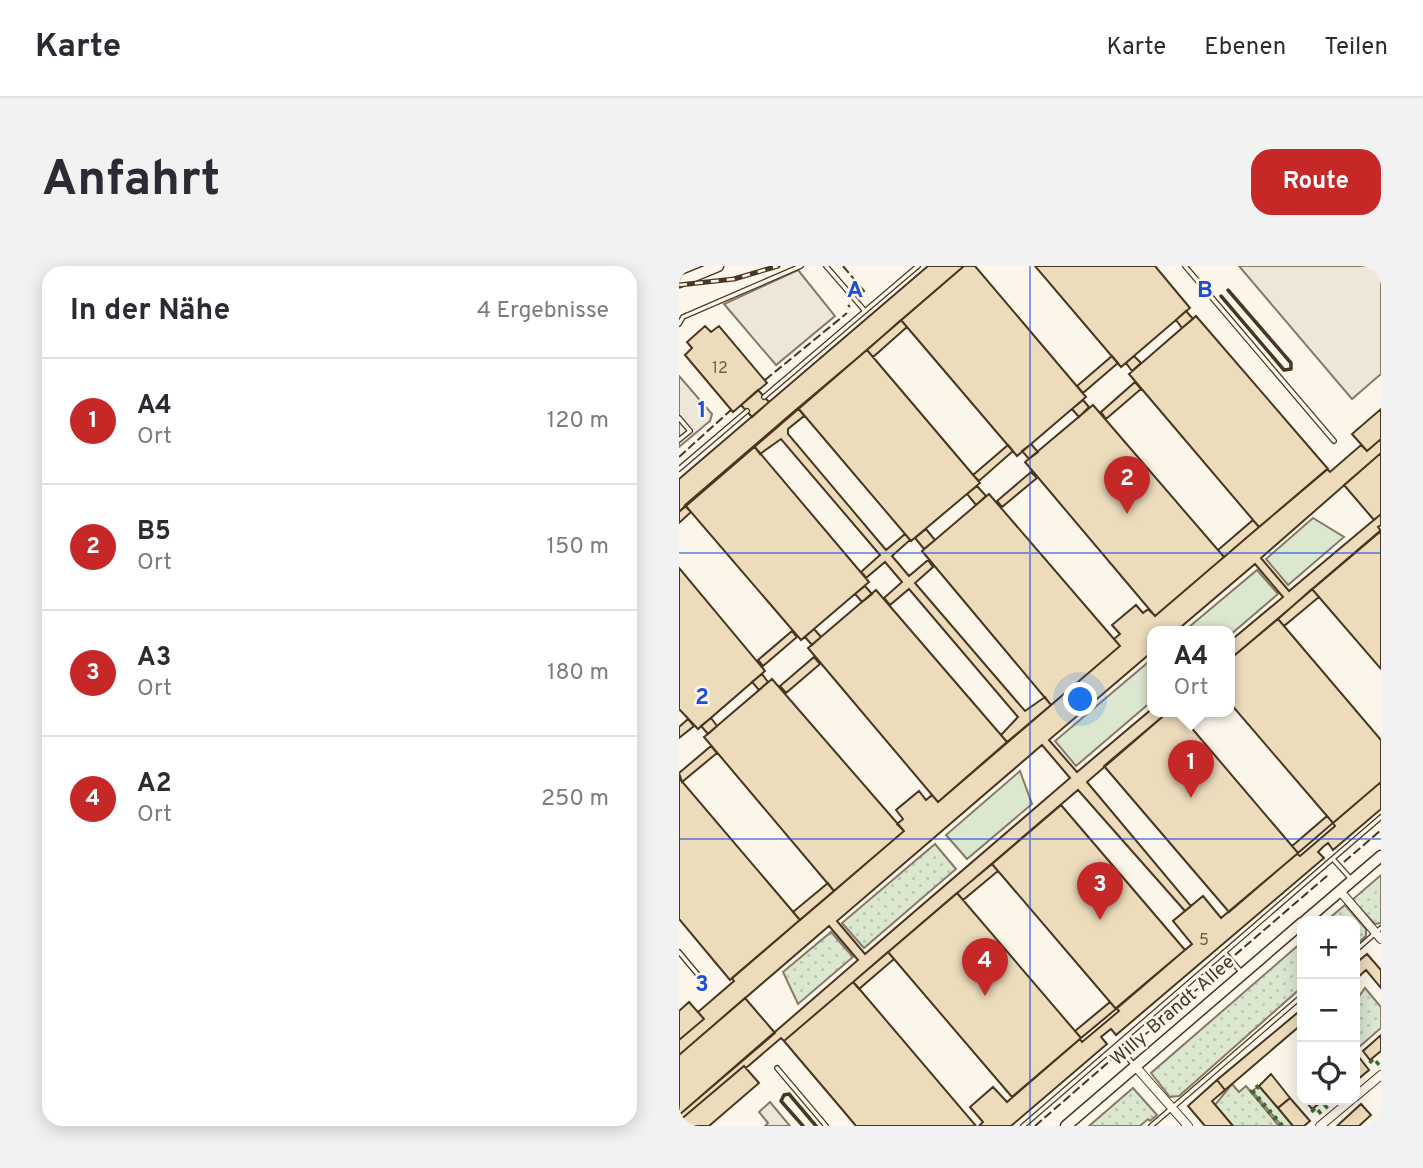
<!DOCTYPE html>
<html lang="de">
<meta charset="utf-8">
<style>
:root{--surface:#fff;--page:#f2f2f3;--text:#2b2b33;--muted:#7c7c81;--line:#e1e1e2;--accent:#c62828}
body{margin:0;font-family:Overpass,sans-serif;background:var(--page);color:var(--text)}
.controls{position:absolute;right:21px;bottom:21px;display:grid;overflow:hidden;border-radius:14px;box-shadow:0 4px 18px #0003}
.controls button{width:63px;height:63px;display:grid;place-items:center;padding:0;border:0;border-bottom:2px solid var(--line);background:var(--surface);color:var(--text);font:35px sans-serif}
.you{position:absolute;left:402px;top:434px;width:24px;height:24px;margin:-18px;border:5px solid #fff;border-radius:50%;background:#1a73e8;box-shadow:0 0 0 10px #1a73e833}
.badge{display:grid;place-items:center;width:46px;height:46px;border-radius:50%;background:var(--accent);color:#fff;font-size:23px;font-weight:700}
.pin{position:absolute;translate:-50% -58px;filter:drop-shadow(0 2px 4px #0008)}
.pin::after{content:'';position:absolute;top:37px;width:24px;height:21px;background:inherit;clip-path:polygon(0 0,100% 0,50% 100%)}
.popup{position:absolute;left:468px;top:360px;width:88px;height:91px;box-sizing:border-box;display:grid;place-content:center;border-radius:14px;background:var(--surface);filter:drop-shadow(0 2px 5px #0005);font-size:23px;white-space:nowrap;color:var(--muted)}
.popup b{font-size:26px;color:var(--text)}
.popup::after{content:'';position:absolute;left:50%;top:100%;margin-left:-14px;border:14px solid transparent;border-top-color:var(--surface)}
.list{margin:0;padding:0;list-style:none}
h2{display:flex;justify-content:space-between;align-items:center;height:91px;margin:0;padding:0 28px;font-size:30px}
h2 small{font-size:23px;font-weight:400;color:var(--muted)}
.list li{display:grid;grid-template-columns:46px 1fr auto;gap:21px;align-items:center;box-sizing:border-box;height:126px;padding:0 28px;border-top:2px solid var(--line)}
.list b{display:block;font-size:26px;white-space:nowrap}
.list p{margin:0;font-size:23px;white-space:nowrap;color:var(--muted)}
.list em{font-size:23px;font-style:normal;color:var(--muted)}
.icon{flex:none;width:38px;height:38px;fill:none;stroke:currentColor;stroke-width:2;stroke-linecap:round;stroke-linejoin:round}
.map{position:relative;flex:none;width:702px;height:860px;overflow:hidden;border-radius:21px}
header{display:flex;align-items:center;gap:42px;box-sizing:border-box;height:98px;padding:0 35px;background:var(--surface);border-bottom:2px solid var(--line)}
header strong{font-size:33px}
nav{display:flex;gap:38px;margin-inline-start:auto;font-size:24px}
.intro{display:flex;align-items:center;justify-content:space-between;box-sizing:border-box;height:168px;padding:0 42px}
h1{margin:0;font-size:49px}
.button{padding:18px 32px;border-radius:21px;background:var(--accent);color:#fff;font-size:24px;font-weight:700}
main{display:flex;gap:42px;padding:0 42px}
aside{flex:1;background:var(--surface);border-radius:21px;box-shadow:0 4px 18px #0003}
.map>svg:first-child{display:block}
.grass{fill:url(#grass-dots);stroke:#887966;stroke-width:2}
.green{fill:#dce7d0;stroke:#887966;stroke-width:2}
.parking{fill:#ede7d9;stroke:#887966;stroke-width:2}
.building{fill:#ecdcbc;stroke:#4a3520;stroke-width:2;fill-rule:evenodd}
.lines{fill:none;stroke-linecap:round;stroke-linejoin:round}
.service-casing{stroke:#4a3520;stroke-width:6}
.minor-casing{stroke:#4a3520;stroke-width:10}
.secondary-casing{stroke:#4a3520;stroke-width:13}
.service{stroke:#fbf6e9;stroke-width:3.5}
.minor{stroke:#fbf6e9;stroke-width:8}
.secondary{stroke:#fbf6e9;stroke-width:10}
.rail-casing{stroke:#4a3520;stroke-width:5}
.rail{stroke:#fbf6e9;stroke-width:2.5;stroke-dasharray:8;stroke-linecap:butt}
.hedge{stroke:#436837;stroke-width:5;stroke-dasharray:3.5 5;stroke-linecap:butt}
.fence{stroke:#4a3520;stroke-width:2;stroke-dasharray:9 3.5;stroke-linecap:butt}
.wall{stroke:#4a3520;stroke-width:3.5}
.grid{fill:none;stroke:#1d4ed8;stroke-width:2;stroke-opacity:0.55}
.labels{text-anchor:middle;dominant-baseline:central;stroke-width:5;stroke-linejoin:round;paint-order:stroke}
.number-label{font-size:16px;fill:#725f47}
.street-label{font-size:19px;fill:#4a3520;stroke:#fbf6e9}
.grid-label{font-size:23px;text-anchor:middle;font-weight:bold;fill:#1d4ed8;stroke:#fbf6e9;stroke-width:5;stroke-linejoin:round;paint-order:stroke}
</style>
<header>
<strong>Karte</strong>
<nav><a>Karte</a><a>Ebenen</a><a>Teilen</a></nav>
</header>
<div class="intro"><h1>Anfahrt</h1><a class="button">Route</a></div>
<main>
<aside>
<h2>In der Nähe<small>4 Ergebnisse</small></h2>
<ul class="list">
<li><span class="badge">1</span><div><b>A4</b><p>Ort</p></div><em>120 m</em></li>
<li><span class="badge">2</span><div><b>B5</b><p>Ort</p></div><em>150 m</em></li>
<li><span class="badge">3</span><div><b>A3</b><p>Ort</p></div><em>180 m</em></li>
<li><span class="badge">4</span><div><b>A2</b><p>Ort</p></div><em>250 m</em></li>
</ul>
</aside>
<div class="map">
<svg width="702" height="860" viewBox="0 0 702 860">
<defs>
<pattern id="grass-dots" width="8" height="8" patternUnits="userSpaceOnUse" patternTransform="scale(1.75)"><rect width="8" height="8" fill="#dce7d0"/><path d="M2 2h.1M6 6h.1" fill="none" stroke="#bec7b2" stroke-width="1.8" stroke-linecap="round"/></pattern>
</defs>
<rect width="100%" height="100%" fill="#fbf6e9"/>
<path class="grass" d="M256 578 277 603 185 682 163 657Z
M702 609V657L696 658 673 634Z
M666 639 687 663V670L679 677 676 676V655H647Z
M152 666 174 691 119 738 104 706Z
M623 676V721L500 830 491 831 472 807Z
M686 722 702 741V762L680 781 676 776V736Z
M553 818 560 826 567 820 600 860H554L536 839Z
M454 822 478 849 471 855 469 853 461 860H410Z"/>
<path class="green" d="M634 252 665 271 609 319 587 293Z
M578 304 599 328 551 369 550 366H504Z
M473 393V435L397 500 376 475Z
M341 505 353 538 288 593 267 569Z
M580 820 614 860H603L573 825Z"/>
<path class="parking" d="M560 0H702V108L673 133Z
M119 4 156 50 97 99 45 38Z
M0 110 33 148 31 155 0 181Z
M91 836 111 860H86L89 857 80 846Z"/>
<path class="building" d="M249 0H285L0 246V213Z
M285 0H296L407 131 338 190 222 54Z
M356 0H476L511 42 442 101Z
M507 45 514 53 503 62 497 54Z
M517 50 649 203 580 261 450 108Z
M222 54 228 61 194 91 188 84Z
M26 60 32 66 40 60 88 117 54 146 6 89 13 82 8 76Z
M188 84 301 217 232 275 119 142Z
M433 90 439 97 404 127 398 120Z
M455 90 462 97 453 105 447 97Z
M456 116 462 123 427 153 422 146Z
M79 124 90 136 73 151 62 139Z
M404 134 410 141 400 151 393 143Z
M414 139 545 291 476 350 346 196Z
M119 142 125 150 109 163V168L207 284 226 268 231 274 213 290 230 310 249 294 254 301 236 317 346 445 366 431 372 439 328 476 322 469 339 451 230 323 211 339 205 332 223 316 206 296 187 312 185 309 182 306 201 289 102 173 81 188 75 180Z
M702 143V173L688 185 673 168Z
M702 173V187L582 292 610 325 702 248V259L699 261 702 265 550 394V376L604 331 576 298 496 366H474V385L370 474 398 506 474 442V446H489L408 516 512 640 506 645 399 524 105 775 102 772 67 802 65 800 0 855V849L179 694 150 660 0 789V774L25 753 19 746 55 715 53 712 225 565 218 558 224 553 217 544 240 525 247 534 253 529 259 536 441 380 435 373 441 368 433 359 457 339 464 347 469 343 476 350 648 203 651 206 682 179 688 185ZM363 479 391 512 186 688 158 655Z
M352 178 359 186 350 193 343 185Z
M329 179 334 185 300 215 294 209Z
M75 180 190 316 122 374 6 239Z
M702 187V248L695 254 665 219Z
M352 206 358 212 323 241 318 235Z
M298 220 307 230 297 239 288 228Z
M310 228 441 380 372 439 243 285Z
M6 240 12 246 0 257V246Z
M574 254 580 261 545 291 539 284Z
M247 263 256 274 245 283 236 272Z
M702 264V403L633 323Z
M0 302 86 405 19 463 0 443Z
M186 320 193 328 183 336 176 328Z
M633 323 640 331 605 360 599 353Z
M197 324 328 476 259 536 129 382Z
M599 353 702 474V516L654 557 550 436V394Z
M135 363 142 371 133 379 126 371Z
M113 365 118 371 84 400 79 394Z
M135 391 141 398 107 427 101 420Z
M83 408 89 416 80 424 73 416Z
M93 413 225 565 155 625 25 471Z
M489 446H499L619 587 550 646 425 500Z
M32 452 38 460 29 468 22 460Z
M9 453 15 460 0 472V461Z
M32 480 38 487 3 516 0 507Z
M0 512 121 654 51 714 0 653Z
M702 516V543L654 584 649 577 644 581 639 586 645 592 437 769 432 763 422 771 428 778 332 860H300L304 856 291 841 314 821 328 836 401 773 403 776 440 745 437 742 513 678 494 655 524 630 542 652 618 588 621 590 656 560 654 557Z
M382 539 506 684 437 743 313 598Z
M648 550 654 557 619 587 613 580Z
M313 598 319 605 284 634 278 627Z
M149 617 155 625 121 654 114 646Z
M278 627 402 772 333 831 209 686Z
M209 686 215 693 180 723 174 716Z
M688 688 702 704V722L687 704 676 714V698Z
M174 716 177 719 297 860H177L167 848 105 775Z
M66 732 96 767 0 849V789Z
M10 736 25 753 0 774V745Z
M431 736 437 743 402 772 396 765Z
M623 743V758L546 824 538 814Z
M702 769V785L691 794 684 785Z
M676 786 690 804 678 814 676 811Z
M65 800 80 817 30 860H0V855Z
M592 808 611 832 599 842 580 820Z
M538 814 546 824 533 835 554 860H526L509 840Z
M611 832 631 855 625 860H614L599 842Z
M626 834H645L633 843Z
M682 838 692 849 680 860H658Z"/>
<g class="lines">
<defs>
<path id="service" d="M147 0 186 45
M506 0 655 175
M0 58 4 51 122 0
M85 131 239 0
M0 152 11 165 0 174
M0 203 68 145
M654 593 672 613
M676 685 702 662
M0 686 25 716
M545 686 563 707
M438 779 455 799
M98 802 147 860
M344 860 702 551
M472 860 623 730"/>
<path id="minor" d="M661 625 702 673
M456 800 509 860
M676 831 702 809
M641 860 672 834"/>
<path id="secondary" d="M0 1 2 0
M0 16 39 0
M626 655 702 590
M387 860 623 657"/>
</defs>
<use href="#service" class="service-casing"/>
<use href="#minor" class="minor-casing"/>
<use href="#secondary" class="secondary-casing"/>
<use href="#service" class="service"/>
<use href="#minor" class="minor"/>
<use href="#secondary" class="secondary"/>
<defs>
<path id="rail" d="M0 19 55 13 99 0"/>
</defs>
<use href="#rail" class="rail-casing"/>
<use href="#rail" class="rail"/>
<path class="hedge" d="M691 794 696 799 702 794
M580 820 573 825 603 860
M633 843 638 848 655 834"/>
<path class="fence" d="M164 0 185 25 181 29
M169 39 171 41
M86 114 168 47
M0 191 52 144
M665 596 702 564
M556 689 649 609
M448 781 541 702
M356 860 432 794"/>
<path class="wall" d="M542 30 605 104 612 103V97L549 24
M124 860 102 835 105 829 110 828 137 860"/>
</g>
<path class="grid" d="M351 0V860M0 287H702M0 573H702"/>
<g class="labels">
<g class="number-label">
<text x="41" y="103">12</text>
<text x="525" y="675">5</text>
</g>
<g class="street-label">
<text transform="translate(494 745) rotate(-41)">Willy-Brandt-Allee</text>
</g>
</g>
<g class="grid-label">
<text x="176" y="31">A</text>
<text x="526" y="31">B</text>
<text x="23" y="151">1</text>
<text x="23" y="438">2</text>
<text x="23" y="725">3</text>
</g>
</svg>
<div class="controls">
<button>+</button>
<button>−</button>
<button><svg class="icon" aria-label="locate" viewBox="0 0 24 24"><circle cx="12" cy="12" r="6"/><path d="M12 2v4M12 18v4M2 12h4M18 12h4"/></svg></button>
</div>
<div class="you"></div>
<div class="pin badge" style="left:512px;top:532px">1</div>
<div class="popup"><b>A4</b>Ort</div>
<div class="pin badge" style="left:448px;top:248px">2</div>
<div class="pin badge" style="left:421px;top:654px">3</div>
<div class="pin badge" style="left:306px;top:730px">4</div>
</div>
</main>
